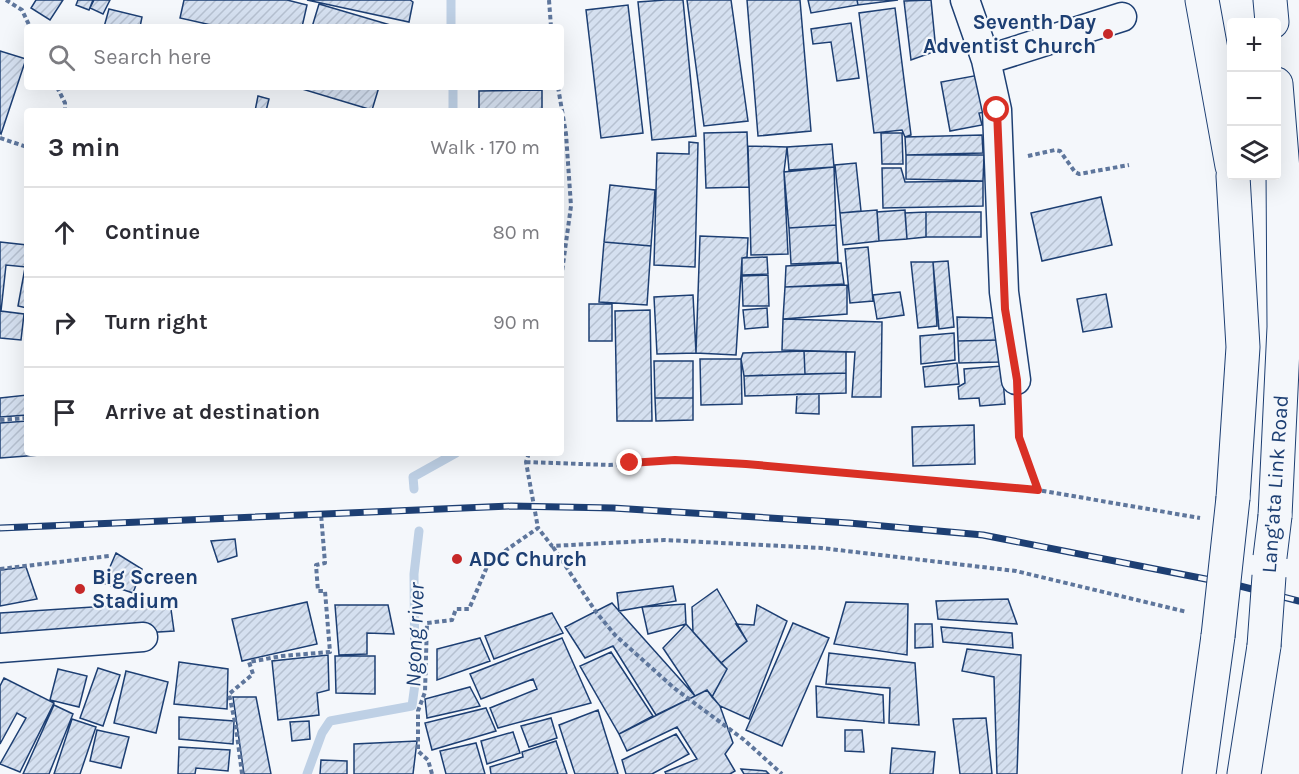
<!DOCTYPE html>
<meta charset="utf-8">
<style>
:root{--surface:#fff;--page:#f2f2f3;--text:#2b2b33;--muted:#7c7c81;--line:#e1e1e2}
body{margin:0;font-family:Karla,sans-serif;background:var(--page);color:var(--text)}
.controls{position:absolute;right:18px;top:18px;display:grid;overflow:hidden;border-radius:6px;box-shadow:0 6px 24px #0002}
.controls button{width:54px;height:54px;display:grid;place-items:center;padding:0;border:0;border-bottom:2px solid var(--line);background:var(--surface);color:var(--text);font:30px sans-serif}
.stop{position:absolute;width:18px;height:18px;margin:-14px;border:4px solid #d93025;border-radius:50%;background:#fff}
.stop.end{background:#d93025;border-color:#fff;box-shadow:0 2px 6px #0008}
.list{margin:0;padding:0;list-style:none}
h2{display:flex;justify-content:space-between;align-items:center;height:78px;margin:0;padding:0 24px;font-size:26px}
h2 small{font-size:20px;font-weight:400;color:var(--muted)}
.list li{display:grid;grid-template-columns:39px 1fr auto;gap:18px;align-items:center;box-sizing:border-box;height:90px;padding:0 24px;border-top:2px solid var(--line)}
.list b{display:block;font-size:22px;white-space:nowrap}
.list em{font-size:20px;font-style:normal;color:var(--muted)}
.icon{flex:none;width:33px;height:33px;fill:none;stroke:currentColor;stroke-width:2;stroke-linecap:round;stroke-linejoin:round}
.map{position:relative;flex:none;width:1299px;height:774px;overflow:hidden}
.search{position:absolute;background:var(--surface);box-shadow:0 6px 24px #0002;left:24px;top:24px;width:540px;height:66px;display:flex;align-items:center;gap:15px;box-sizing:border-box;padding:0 21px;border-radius:6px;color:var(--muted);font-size:22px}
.panel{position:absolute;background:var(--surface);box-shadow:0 6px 24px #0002;left:24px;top:108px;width:540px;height:348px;border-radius:6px}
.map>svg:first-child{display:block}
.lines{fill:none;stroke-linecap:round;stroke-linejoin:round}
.stream{stroke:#bed0e5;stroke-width:9}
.building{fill:url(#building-hatch);stroke:#1d3f73;stroke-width:1.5}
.street-casing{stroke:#1d3f73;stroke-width:31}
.secondary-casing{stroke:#1d3f73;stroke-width:35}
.path{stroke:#5e769c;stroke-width:4;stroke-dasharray:4.5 3;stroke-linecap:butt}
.street{stroke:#f4f7fb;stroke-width:28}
.secondary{stroke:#f4f7fb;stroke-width:33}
.rail-casing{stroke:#1d3f73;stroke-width:7}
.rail{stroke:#f4f7fb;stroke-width:4.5;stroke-dasharray:14;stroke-linecap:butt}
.secondary-bridge-casing{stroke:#1d3f73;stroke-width:35;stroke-linecap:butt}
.secondary-bridge{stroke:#f4f7fb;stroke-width:33}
.route{stroke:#d93025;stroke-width:8}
.poi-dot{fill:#c62828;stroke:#f4f7fb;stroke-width:2}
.labels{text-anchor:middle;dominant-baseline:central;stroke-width:4.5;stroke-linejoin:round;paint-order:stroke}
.poi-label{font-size:21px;font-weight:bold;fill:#1d3f73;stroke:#f4f7fb;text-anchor:start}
.street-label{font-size:21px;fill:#1d3f73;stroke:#f4f7fb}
.water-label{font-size:22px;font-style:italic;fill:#1d3f73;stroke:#f4f7fb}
</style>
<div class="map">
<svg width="1299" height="774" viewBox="0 0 1299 774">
<defs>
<pattern id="building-hatch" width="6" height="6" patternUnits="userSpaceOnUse" patternTransform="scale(1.5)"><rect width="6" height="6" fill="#d5e0f0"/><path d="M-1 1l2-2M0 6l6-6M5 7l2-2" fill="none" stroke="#b6c1d1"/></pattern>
</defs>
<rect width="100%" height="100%" fill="#f4f7fb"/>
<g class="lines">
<path class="stream" d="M451 0V27
M453 87V111
M414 489 413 477 456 453
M307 774 322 733 330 721 412 706 415 684 414 574 419 531"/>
</g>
<path class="building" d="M36 0H63L50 20 31 8Z
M78 0H93L89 10 76 5Z
M94 0H110L103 14 90 8Z
M184 0H287L307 5 302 27H220L180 18Z
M307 0H410L413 2 409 22Z
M665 0H683L696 136 652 140 638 2Z
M687 0H731L748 121 704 126Z
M747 0H800L811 131 758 136Z
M808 0H857L858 5 811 13Z
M857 0H898L858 5Z
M931 0 936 51 911 60 904 1Z
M319 4 397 27H312Z
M628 5 643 133 601 138 586 10Z
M895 8 911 135 905 137 902 130 874 133 859 13Z
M109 9 142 17 140 27H104Z
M851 23 859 78 837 81 831 42 813 44 811 29Z
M0 51 26 59 1 134 0 133Z
M979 75 986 112 979 113 982 125 950 131 941 82Z
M302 87H379L372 110 302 89Z
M542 90V111H479V91Z
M258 96 269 99 266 111H255Z
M747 132 749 187 706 188 704 133Z
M881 133H902L903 164H882Z
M982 135 983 153 906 155 905 137Z
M689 142 698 143 695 267 654 265 657 153 689 154Z
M832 144 834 167 789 170 787 147Z
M748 146 787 147 784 172 788 254 751 255Z
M906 155H984L983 181 906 179Z
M856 163 861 211 840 213 835 165Z
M834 167 836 225 789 228 784 172Z
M882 168H901L905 182 983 181V206L883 208Z
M610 185 655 190 651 246 604 242Z
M1101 197 1112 245 1042 261 1031 213Z
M877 210 879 241 843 245 840 213Z
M905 210 907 239 879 241 877 212Z
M926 212V237L907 239 905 213Z
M926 212H981V237H926Z
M836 225 838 262 791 264 789 228Z
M700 236 748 238 747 257 742 258 736 355 696 353Z
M0 242 27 245 26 267 6 265 1 311 24 314 21 340 0 338Z
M604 242 651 246 647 305 599 302Z
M868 247 873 301 850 303 845 249Z
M27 257V308L18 306Z
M767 257 768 274 742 275V258Z
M948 261 954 327 939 329 933 262Z
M911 262H933L937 326 918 328Z
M841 263 844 284 785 287 786 266Z
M768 275 769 306H743L742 276Z
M847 285V314L783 319 785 287Z
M900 292 904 315 877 319 873 295Z
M1106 294 1112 327 1083 332 1077 299Z
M693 295 696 353 657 354 654 297Z
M589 304H612V341H589Z
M767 308 768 327 745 329 743 310Z
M650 310 652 421H617L615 311Z
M957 317 998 318 999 340 958 341Z
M783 319 882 322 881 397H852L855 352 782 350Z
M954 333 955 360 921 364 920 336Z
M999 340V362L959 363 958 341Z
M804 351 846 352V373L805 374Z
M804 351 805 374 744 376 741 359 743 353Z
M700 359H741L742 404 701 405Z
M654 361H693V398H655Z
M957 363 959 384 925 387 923 367Z
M1002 366 1005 404 980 406 979 398 959 399 958 387 965 383 964 369Z
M846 373V393L745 396 744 376Z
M797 394H819V414L796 413Z
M27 395V415L0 417V398Z
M655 398H693V420L656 421Z
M27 421V453H67L0 458V423Z
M974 425 975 464 913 466 912 427Z
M235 539 237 556 218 562 211 541Z
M116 553 142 569 133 593 103 583Z
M26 567 37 599 0 606V570Z
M673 586 676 601 619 611 617 593Z
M717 589 747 641 721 663 693 632 692 607Z
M1008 599 1017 624 938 619 936 601Z
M170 602 174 631 0 642V613Z
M307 602 317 644 242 661 232 619Z
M846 602 908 604 907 655 834 644Z
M612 603 619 611 695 696 656 715 613 646 585 658 565 627Z
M685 604 686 624 648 634 642 607Z
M335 605H388L394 634 367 633V654L339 655Z
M757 605 787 621 749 719 720 706 712 697 727 669 721 663 747 641 736 624 754 625Z
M552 613 563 633 494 659 485 636Z
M793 623 829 638 782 746 746 730Z
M686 624 727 669 712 697 707 690 695 696 663 648Z
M915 624H932L933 647 915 648Z
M941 627 1012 633 1013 648 943 642Z
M480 638 490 661 437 680V649Z
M562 638 591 703 498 728 490 708 537 689 533 679 481 699 470 674Z
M967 649 1021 655 1017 774H997L994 677 962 671Z
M611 652 653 716 619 734 580 666Z
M829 653 915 663 919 725 889 723 890 688 826 684Z
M328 655 329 690 317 693 319 715 278 720 272 661Z
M335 656H375V694L336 693Z
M179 662 228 669 227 709 174 704Z
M98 668 120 675 103 726 80 718Z
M58 669 87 676 79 707 50 700Z
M126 671 168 682 156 733 114 723Z
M4 678 54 703 20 772 0 764 26 718 17 713 0 744V686Z
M816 686 883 695 884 723 817 717Z
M470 687 480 706 427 718 425 699Z
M707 690 720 706 733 743 725 754 735 771 730 774H666L665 772 697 759 677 727 627 751 619 734Z
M233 697H256L271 774H244Z
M54 705 73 714 49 774H23Z
M486 708 496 731 432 750 425 723Z
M598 710 618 774H575L559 725Z
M179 717 234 721 233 744 179 739Z
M551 718 557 738 529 747 521 726Z
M986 718 992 774H960L953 719Z
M72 719 96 727 80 774H54Z
M309 721 310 739 292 741 290 722Z
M97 730 129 737 121 768 90 761Z
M845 730H862L864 752 845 751Z
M513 732 520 753 487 764 481 741Z
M676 734 689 754 652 774H626L622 760Z
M417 741 413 774H354V744Z
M556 741 567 774H491L490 767 523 757 522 752Z
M476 743 485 774H446L440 751Z
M179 747 230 750 228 771 196 768 195 774H178Z
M892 748 935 752 933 774H890Z
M321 760 347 761V774H320Z
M741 769 766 771 769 774H744Z"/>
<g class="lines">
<defs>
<path id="street" d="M965 0 986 60 997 110 1004 292 1016 380
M986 60 1122 17
M0 648 143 637"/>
<path id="secondary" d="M1202 0 1232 166
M1270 0 1272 22
M1233 498 1243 347 1233 176
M1275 516 1284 327 1283 170 1276 84
M1199 774 1218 636
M1244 774 1264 646"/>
</defs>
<use href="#street" class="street-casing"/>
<use href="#secondary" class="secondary-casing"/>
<path class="path" d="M6 0 22 10 30 27
M549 0 551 27
M57 87 65 103V111
M558 87 566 134 571 206 561 279
M0 138 27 147
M1028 156 1055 150 1060 151 1075 172 1079 174 1129 165
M1018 407 1019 437 1038 490
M0 420 27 418
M529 453 526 462 538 528
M526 462 609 465 675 460 832 471 1038 490 1200 518
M553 547 596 612 615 635 674 688 743 739 782 774
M0 569 109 556
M242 774 236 727 229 694 253 674 249 662 282 656 330 652 325 591H318L316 565 325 563 321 514
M432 774 428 760 418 751V711L425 692 427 623 452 620 456 609H469L489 562 538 528 552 546 664 540 821 548 1016 571 1187 612"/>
<use href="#street" class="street"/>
<use href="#secondary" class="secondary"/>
<defs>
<path id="rail" d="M0 528 511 506 613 508 849 523 983 535 1236 585 1299 601"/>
</defs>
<use href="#rail" class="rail-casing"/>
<use href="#rail" class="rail"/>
<defs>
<path id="secondary-bridge" d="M1270 557 1275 516
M1218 636 1233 498
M1264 646 1269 576"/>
</defs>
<use href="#secondary-bridge" class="secondary-bridge-casing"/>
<use href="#secondary-bridge" class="secondary-bridge"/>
</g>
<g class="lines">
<path class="route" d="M630 463 675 460 746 464 1038 490 1019 437 1017 380 1005 309 997 110"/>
</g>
<g class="poi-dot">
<circle cx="1108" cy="34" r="6"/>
<circle cx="457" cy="559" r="6"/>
<circle cx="80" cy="589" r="6"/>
</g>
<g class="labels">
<g class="poi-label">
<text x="1096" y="22" text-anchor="end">Seventh Day<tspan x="1096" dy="24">Adventist Church</tspan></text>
<text x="469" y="559">ADC Church</text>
<text x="92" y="577">Big Screen<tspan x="92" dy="24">Stadium</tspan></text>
</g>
<g class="street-label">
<text transform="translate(1275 484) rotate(-86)">Lang'ata Link Road</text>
</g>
<g class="water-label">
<text transform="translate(415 635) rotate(-88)">Ngong river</text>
</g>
</g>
</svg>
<div class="controls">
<button>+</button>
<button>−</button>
<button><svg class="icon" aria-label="layers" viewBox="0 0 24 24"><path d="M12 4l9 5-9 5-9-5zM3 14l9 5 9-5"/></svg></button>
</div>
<div class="stop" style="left:997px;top:110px"></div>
<div class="stop end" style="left:630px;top:463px"></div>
<div class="search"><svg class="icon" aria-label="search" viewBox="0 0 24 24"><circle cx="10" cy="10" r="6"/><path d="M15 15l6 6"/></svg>Search here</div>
<section class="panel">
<h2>3 min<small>Walk · 170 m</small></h2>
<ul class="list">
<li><svg class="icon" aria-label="ahead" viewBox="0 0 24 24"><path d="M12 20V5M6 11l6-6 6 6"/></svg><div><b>Continue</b></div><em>80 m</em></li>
<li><svg class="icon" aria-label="right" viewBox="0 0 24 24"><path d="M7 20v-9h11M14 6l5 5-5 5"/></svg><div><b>Turn right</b></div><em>90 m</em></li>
<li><svg class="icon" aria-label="arrive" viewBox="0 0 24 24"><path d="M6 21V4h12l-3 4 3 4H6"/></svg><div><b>Arrive at destination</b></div></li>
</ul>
</section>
</div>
